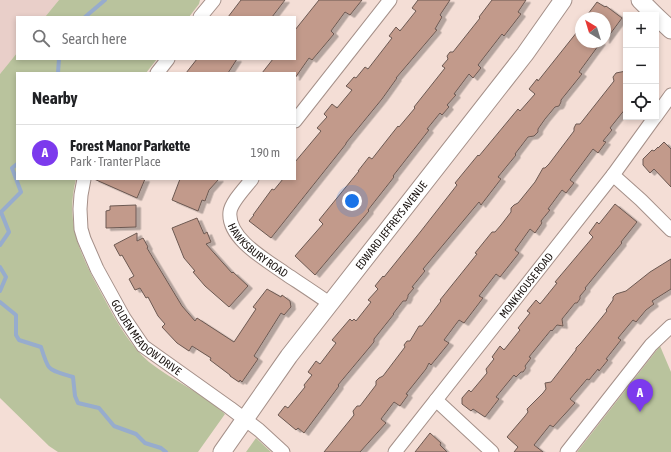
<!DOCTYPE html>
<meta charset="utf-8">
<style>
:root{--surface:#fff;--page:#f2f2f2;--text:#202124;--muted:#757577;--line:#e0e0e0;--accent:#7c3aed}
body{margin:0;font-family:"Asap Condensed",sans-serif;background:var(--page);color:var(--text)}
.controls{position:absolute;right:12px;top:12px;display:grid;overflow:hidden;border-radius:0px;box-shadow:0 2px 6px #0003}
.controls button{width:36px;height:36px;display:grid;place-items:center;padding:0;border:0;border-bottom:1px solid var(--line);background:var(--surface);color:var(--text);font:20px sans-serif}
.compass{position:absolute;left:575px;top:12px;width:36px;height:36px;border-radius:50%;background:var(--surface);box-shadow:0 2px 6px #0003;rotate:322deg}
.you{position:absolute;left:352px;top:201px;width:14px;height:14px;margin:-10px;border:3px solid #fff;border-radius:50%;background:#1a73e8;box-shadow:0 0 0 6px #1a73e833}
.badge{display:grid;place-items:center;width:26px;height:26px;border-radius:50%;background:var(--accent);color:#fff;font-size:13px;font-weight:700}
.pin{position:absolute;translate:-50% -33px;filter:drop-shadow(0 1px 2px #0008)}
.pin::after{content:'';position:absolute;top:21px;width:14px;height:12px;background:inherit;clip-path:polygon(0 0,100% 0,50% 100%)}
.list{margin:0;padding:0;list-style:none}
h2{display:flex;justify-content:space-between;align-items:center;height:52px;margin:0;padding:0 16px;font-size:17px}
h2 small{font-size:13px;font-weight:400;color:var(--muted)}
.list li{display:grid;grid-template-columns:26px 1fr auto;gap:12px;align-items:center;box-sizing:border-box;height:56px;padding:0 16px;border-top:1px solid var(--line)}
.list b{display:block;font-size:15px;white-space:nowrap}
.list p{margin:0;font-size:13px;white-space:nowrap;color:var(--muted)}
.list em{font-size:13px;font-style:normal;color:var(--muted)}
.icon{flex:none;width:22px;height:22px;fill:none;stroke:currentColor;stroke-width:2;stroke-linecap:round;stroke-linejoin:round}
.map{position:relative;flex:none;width:671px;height:452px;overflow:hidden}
.search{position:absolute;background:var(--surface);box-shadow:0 2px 6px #0003;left:16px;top:16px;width:280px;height:44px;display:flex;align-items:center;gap:10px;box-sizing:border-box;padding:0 14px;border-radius:0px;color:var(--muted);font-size:15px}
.panel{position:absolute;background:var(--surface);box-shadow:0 2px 6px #0003;left:16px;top:72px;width:280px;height:108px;border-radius:0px}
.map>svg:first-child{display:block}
.education{fill:#e9cfc9}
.green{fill:#b9c39d}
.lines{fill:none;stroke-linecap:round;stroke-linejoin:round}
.stream{stroke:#97accd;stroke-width:4}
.building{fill:#c29a8b;stroke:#6c5952;filter:url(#shadow)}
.minor-casing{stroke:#a59089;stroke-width:15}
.tertiary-casing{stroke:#a59089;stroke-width:19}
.minor{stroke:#fff;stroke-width:13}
.tertiary{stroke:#fff;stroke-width:17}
.labels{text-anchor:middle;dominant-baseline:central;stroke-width:3;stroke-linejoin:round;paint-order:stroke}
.street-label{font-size:11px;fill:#17100d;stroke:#f4ded6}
</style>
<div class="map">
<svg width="671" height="452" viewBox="0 0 671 452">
<defs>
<filter id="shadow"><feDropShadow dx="4.5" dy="2.5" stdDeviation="0" flood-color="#0004"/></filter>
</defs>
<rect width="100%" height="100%" fill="#f4ded6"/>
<path class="education" d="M0 0H59L45 17H17V53L0 74Z"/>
<path class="green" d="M59 0H200L199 4 189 17H45Z
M17 53V59H157L146 73H17V179H76C64 226 83 260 105 300 117 323 130 345 149 362 173 381 203 393 225 414L198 452H58L49 446 0 398V74Z
M660 346 671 372V452H577Z
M256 438 271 452H246Z"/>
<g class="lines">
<path class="stream" d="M85 17 105 0
M58 73 59 59
M0 245 9 232 1 212 21 192 12 168 17 164
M0 267 6 277 0 291
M0 302 16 315V335L19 340 41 347C49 373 48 369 73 377L75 396 78 403 99 408 114 426 136 434 145 443 161 448 166 452"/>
</g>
<path class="building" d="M241 0H285L272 17H228Z
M319 0H362L350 15 345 12 331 31 334 34 312 60 309 58 295 78V73H262L273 59H295V30Z
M418 0H450L440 15 442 17 435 29 437 30 396 78H397L382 99 346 143V144L271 238 249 221 254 215H253L272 189 274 190 283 179H295V162L321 131 317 128 327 117 324 114 332 104 337 108 352 90 346 86 348 84 354 77 356 78 365 67 368 69 392 38 389 36 396 27 400 31 416 11 412 8Z
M492 0H526L518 12 521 14 504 36 502 34 478 65 481 68 473 78 469 74 454 94 456 95 447 105 449 107 442 115 440 113 427 129 429 130 393 176 394 177 368 210 369 211 315 275 295 256 323 224 319 220 359 171H358L369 157 372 159 398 126 399 127 415 108 414 107 418 102 445 68 442 66 448 59 447 56 450 52H453L480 18 479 17Z
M597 2 605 7 606 6 622 18 605 41V18H585Z
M581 27V42H601L579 72 582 74 561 100V102L559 106 555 107 545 119 538 129V132L534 136 528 137 515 154 516 155 498 177 501 179 481 205 479 202 423 269 425 271 412 287 414 288 408 295V297L406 301H403L393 314H394L374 339V342L338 385 339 386 304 433 298 428 296 430 278 415 285 406 288 408 305 387 304 385 312 375 308 372 316 361 320 364 336 343 332 340 350 319 352 321 354 319 356 321 371 302 368 300 378 289 375 286 383 276 384 277 421 231 457 185 455 183 478 155 479 156 518 109 520 111 535 94 529 89 537 79 538 81Z
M197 59H237L228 73H186Z
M626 71V108L610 128 612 130 603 141 606 142 598 153 593 149 570 180 574 183 566 193 562 190 548 209 550 210 541 221 542 223 535 233 530 229 515 250 519 253 500 277 496 274 479 296 483 298 464 323 459 320 444 340 449 343 431 365 429 363 426 369 406 394 408 395 400 406 394 402 381 419 386 423 360 452H324L354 415 353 411 357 406H360L376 385V381L379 378 383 376 405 347 404 345 407 341H410L419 326H422L441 301 440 300 477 254 475 253 492 232H495L501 225 511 212V208L514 205 518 203 535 182 543 168H545L549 164 574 131V128L576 124H580L614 81 613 77 616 73Z
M664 142 671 149V187L654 169 650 173 643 165V159L652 150 654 151 658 147V148Z
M94 179H145L137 198Z
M180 179H219L209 190 205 201 202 200 198 211 172 200Z
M615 204 637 222 621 242 622 243 585 288 586 289 580 296V299L577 303H575L562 319 563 326 557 325 552 331 551 330 529 357 531 358 525 366 526 368 523 372H521L516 377 514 375 496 397 499 399 485 417 473 409 471 411 462 404V398L469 390 471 392 487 373 486 369 494 359 492 357 500 346 504 350 520 330 518 328 530 313 527 311 536 300 540 304 557 283 555 282 593 237 589 233 597 222 599 224Z
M136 205V227L106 228V211L110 210V206Z
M197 218 204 234 207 232 211 242 206 244 232 273 233 272 248 286 229 307 205 286 193 272 195 271 184 258 172 228Z
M137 233V241L143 238 148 247 147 248 182 306 195 321 197 318 234 342 256 309 253 307 267 289 281 297 282 295 290 301 291 307 284 315 281 313 254 356 258 359 242 382 240 380 239 382 230 376V375L210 360 211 358 192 346 189 351 177 343 162 327 165 324 158 316 148 297 146 298 140 288 135 290 129 279 134 276 122 255 120 256 114 245Z
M671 259V289L652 301 654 304 646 310 636 322 633 320 618 338 621 340 606 359 608 360 599 371 598 369 589 380 587 379 570 399 575 403 553 427 550 425 534 445 543 452H514L518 447 507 437 525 416 528 412 527 409 543 393 546 389 545 383 551 382 576 350V348L581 343 607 311 606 310 613 300V297L616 294 626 291 650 272Z
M430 433 441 443 440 445 447 452H415Z"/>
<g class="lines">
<defs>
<g id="minor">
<path d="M200 17 214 0"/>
<path d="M157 73 168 59"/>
<path d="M656 116 671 95"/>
<path d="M295 121 390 0"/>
<path d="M613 175 641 200 671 230"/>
<path id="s1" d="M84 179 81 195 80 209 81 229 84 239 97 269 124 318 143 346 230 408 259 430 283 452"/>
<path id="s2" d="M252 179C246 187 231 202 230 212 227 239 268 261 286 274 301 284 315 293 329 303"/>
<path d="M436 400 492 452"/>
<path id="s3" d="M395 452 613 175 655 117"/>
<path d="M567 452 651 345 671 326"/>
</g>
<g id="tertiary">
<path d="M640 0 655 15"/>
<path d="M656 16 671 30"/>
<path id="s4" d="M222 452 289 356 525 54 563 0"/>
</g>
</defs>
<use href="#minor" class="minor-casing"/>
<use href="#tertiary" class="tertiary-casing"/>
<use href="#minor" class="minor"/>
<use href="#tertiary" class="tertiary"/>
</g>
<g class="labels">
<g class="street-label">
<text stroke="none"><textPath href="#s4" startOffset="283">EDWARD JEFFREYS AVENUE</textPath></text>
<text stroke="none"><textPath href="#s2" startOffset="90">HAWKSBURY ROAD</textPath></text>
<text stroke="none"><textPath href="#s3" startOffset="212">MONKHOUSE ROAD</textPath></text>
<text stroke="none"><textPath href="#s1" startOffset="179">GOLDEN MEADOW DRIVE</textPath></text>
</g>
</g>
</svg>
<div class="controls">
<button>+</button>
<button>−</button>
<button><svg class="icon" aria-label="locate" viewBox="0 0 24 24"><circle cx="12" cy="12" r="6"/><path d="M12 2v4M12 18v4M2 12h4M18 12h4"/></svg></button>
</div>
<svg class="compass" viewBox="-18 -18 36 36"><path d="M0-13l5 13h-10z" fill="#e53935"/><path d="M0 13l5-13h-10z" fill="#757577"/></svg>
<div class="you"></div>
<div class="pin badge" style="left:640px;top:412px">A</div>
<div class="search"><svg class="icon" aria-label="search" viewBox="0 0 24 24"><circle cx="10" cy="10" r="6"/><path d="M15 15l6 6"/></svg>Search here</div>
<section class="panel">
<h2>Nearby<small></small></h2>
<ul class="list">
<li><span class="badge">A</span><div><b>Forest Manor Parkette</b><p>Park · Tranter Place</p></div><em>190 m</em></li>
</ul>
</section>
</div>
